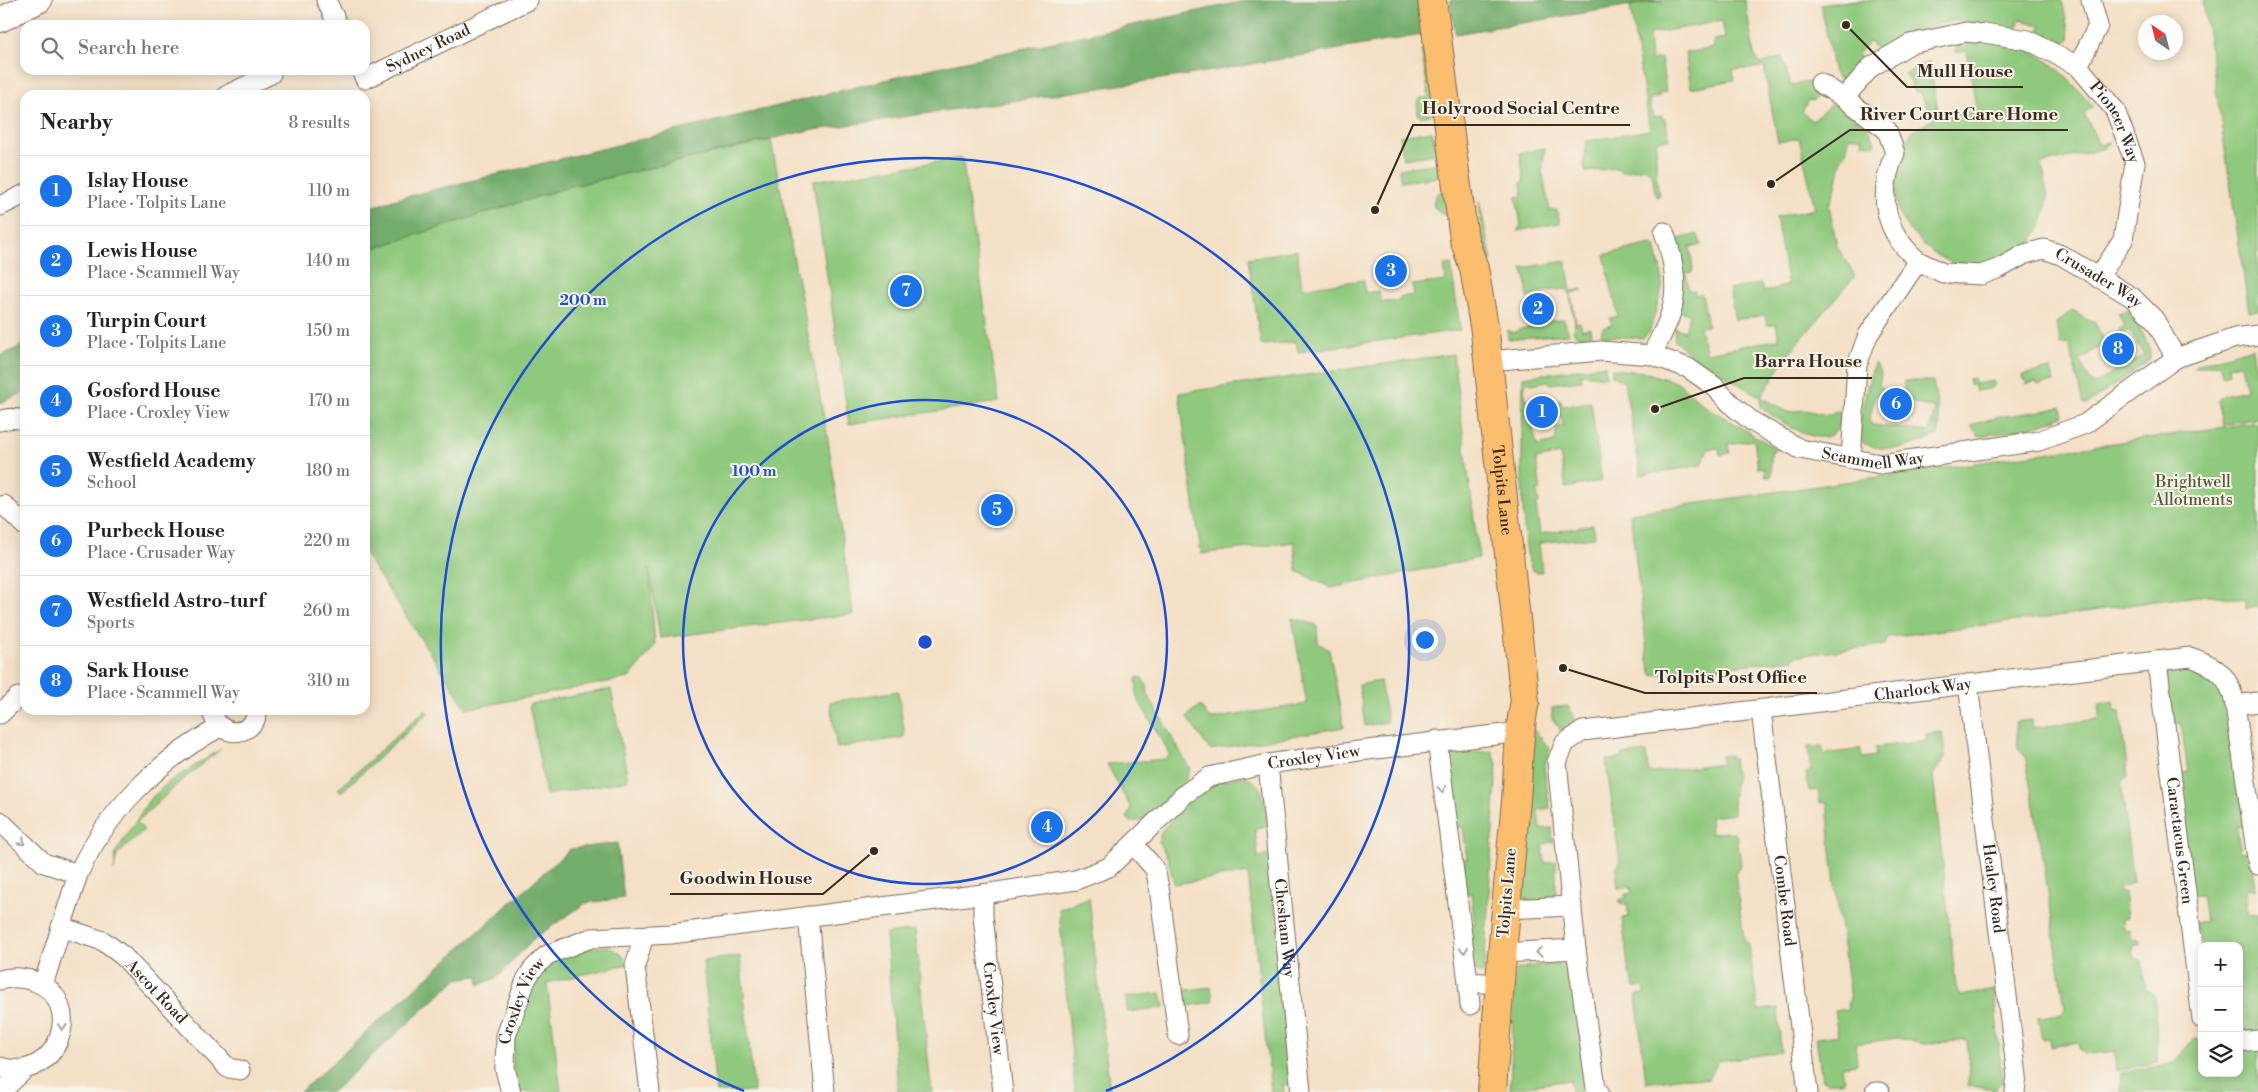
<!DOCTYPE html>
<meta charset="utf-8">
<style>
:root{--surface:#fff;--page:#f2f2f2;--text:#222;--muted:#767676;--line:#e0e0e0;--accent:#1a73e8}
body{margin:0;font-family:"Libre Bodoni",serif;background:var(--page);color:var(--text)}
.controls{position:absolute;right:15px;bottom:15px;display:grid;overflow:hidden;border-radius:10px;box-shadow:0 2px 12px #0003}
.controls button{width:45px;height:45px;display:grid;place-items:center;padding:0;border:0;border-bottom:1px solid var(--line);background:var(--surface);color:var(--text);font:25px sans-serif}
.compass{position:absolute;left:2138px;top:15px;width:45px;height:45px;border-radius:50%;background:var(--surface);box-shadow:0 2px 12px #0003;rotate:325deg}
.you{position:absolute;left:1424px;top:639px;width:18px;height:18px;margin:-12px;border:4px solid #fff;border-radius:50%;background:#1a73e8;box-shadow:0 0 0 8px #1a73e833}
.badge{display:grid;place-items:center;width:32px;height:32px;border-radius:50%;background:var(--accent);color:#fff;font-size:16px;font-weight:700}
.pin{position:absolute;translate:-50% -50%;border:2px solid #fff;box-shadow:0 1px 5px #0006}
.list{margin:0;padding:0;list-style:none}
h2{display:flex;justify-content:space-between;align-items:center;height:65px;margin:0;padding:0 20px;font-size:21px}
h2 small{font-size:16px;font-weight:400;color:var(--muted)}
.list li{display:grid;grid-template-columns:32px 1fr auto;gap:15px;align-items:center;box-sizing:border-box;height:70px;padding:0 20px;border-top:1px solid var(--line)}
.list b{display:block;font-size:19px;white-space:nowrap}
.list p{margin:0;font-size:16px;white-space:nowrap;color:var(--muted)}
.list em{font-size:16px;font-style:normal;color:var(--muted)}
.icon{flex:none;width:28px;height:28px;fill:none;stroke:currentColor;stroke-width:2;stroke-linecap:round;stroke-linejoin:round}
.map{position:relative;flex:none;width:2258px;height:1092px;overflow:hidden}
.search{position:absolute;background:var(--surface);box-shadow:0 2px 12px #0003;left:20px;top:20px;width:350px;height:55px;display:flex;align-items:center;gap:12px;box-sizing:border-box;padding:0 18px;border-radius:15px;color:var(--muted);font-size:19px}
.panel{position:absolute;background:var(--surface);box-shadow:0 2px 12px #0003;left:20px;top:90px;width:350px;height:625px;border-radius:15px}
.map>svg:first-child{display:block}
.green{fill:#8fc97d;stroke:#657a4e}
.forest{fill:#73ad6c;stroke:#576c45}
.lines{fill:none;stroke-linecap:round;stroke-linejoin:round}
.minor-casing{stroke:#7c6a59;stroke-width:21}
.tertiary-casing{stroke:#7c6a59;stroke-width:26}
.primary-casing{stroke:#7c6a59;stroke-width:30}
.minor{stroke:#fff;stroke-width:19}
.tertiary{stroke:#fff;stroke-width:24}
.primary{stroke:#fbbd6e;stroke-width:28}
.oneway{stroke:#a79f9a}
.ring{fill:none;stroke:#1d4ed8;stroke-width:2.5}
.labels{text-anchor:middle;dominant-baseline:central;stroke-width:4;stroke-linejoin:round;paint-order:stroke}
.street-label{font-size:16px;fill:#3b2a1e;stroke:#f7f3e8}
.park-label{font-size:16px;fill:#545a3a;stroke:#f7f3e8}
.centre{fill:#1d4ed8;stroke:#f7f3e8;stroke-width:2.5}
.ring-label{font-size:15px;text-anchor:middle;font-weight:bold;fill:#1d4ed8;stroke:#f7f3e8;stroke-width:4;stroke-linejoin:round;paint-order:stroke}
.leader{fill:none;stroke:#3b2a1e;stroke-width:2}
.callout-dot{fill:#3b2a1e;stroke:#f7f3e8;stroke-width:2}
.callout-label{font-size:18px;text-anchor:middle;font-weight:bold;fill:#3b2a1e;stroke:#f7f3e8;stroke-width:4;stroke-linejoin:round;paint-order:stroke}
</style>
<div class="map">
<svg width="2258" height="1092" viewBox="0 0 2258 1092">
<rect width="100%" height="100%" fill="#f7f3e8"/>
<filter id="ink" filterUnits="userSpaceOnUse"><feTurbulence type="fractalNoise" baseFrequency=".02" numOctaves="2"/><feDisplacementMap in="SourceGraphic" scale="10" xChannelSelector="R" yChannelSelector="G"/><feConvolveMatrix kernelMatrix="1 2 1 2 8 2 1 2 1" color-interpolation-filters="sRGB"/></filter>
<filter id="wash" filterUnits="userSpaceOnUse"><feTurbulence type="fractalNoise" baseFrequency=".0096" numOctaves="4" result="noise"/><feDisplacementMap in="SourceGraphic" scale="20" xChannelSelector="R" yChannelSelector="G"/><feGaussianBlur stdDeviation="1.12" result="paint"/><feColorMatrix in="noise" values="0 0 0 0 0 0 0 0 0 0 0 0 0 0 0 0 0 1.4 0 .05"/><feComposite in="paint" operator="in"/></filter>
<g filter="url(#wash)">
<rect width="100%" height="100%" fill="#f4e0c6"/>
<path class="green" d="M1663 0H1745L1754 54 1760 64 1782 57 1791 85 1810 82 1819 94 1813 101 1808 100 1802 112 1812 121 1833 103 1869 128 1876 145 1862 143 1863 138 1850 136 1845 155 1842 156 1836 187 1829 206 1837 247 1855 276 1790 352 1761 397 1788 412 1804 410 1828 415 1836 411 1842 412C1837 464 1783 422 1760 407L1761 397 1695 359 1675 341 1674 328 1685 331 1690 314 1679 311 1675 240 1698 234 1701 245 1690 247 1693 268 1692 272 1686 273 1689 291 1694 290 1695 295 1702 294 1708 326 1699 327 1707 353 1779 339 1776 324 1767 325 1765 315 1735 320 1729 289 1761 284 1763 292 1788 285 1776 217 1815 209 1799 138 1778 142 1764 67 1733 70 1734 80 1691 88 1685 53 1714 48 1713 40 1725 38 1722 21 1649 34 1651 60 1661 58 1666 92 1659 93V97L1649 99 1653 117 1662 116V119H1665L1669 139 1656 141V174L1659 196 1656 197 1652 175 1646 168 1621 172 1617 168 1586 172 1584 165 1587 141 1650 130 1630 6Z
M1855 0H2062L2070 39 2057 45 2037 36 2041 26 2020 19 2015 32C2001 28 1987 24 1974 22 1940 16 1907 35 1879 51L1869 42 1858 54 1864 63 1848 79H1839L1834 73 1821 5Z
M2203 0H2258V311L2249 312Z
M1973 38C1986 40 1999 40 2011 43 2043 50 2073 83 2093 106L2084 113 2099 145 2112 141 2102 149 2042 164 2048 198 2042 224 2028 248 2006 261 1966 268 1948 261 1933 253 1910 231 1900 216 1896 200 1895 179 1899 153 1912 132 1935 118 1918 91 1915 93 1910 86 1912 84 1905 74 1929 61 1939 116 1937 117 1962 112 1977 113 1967 51 1954 53C1958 42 1962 40 1973 38Z
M1427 49 1439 113 1421 117 1418 114 1417 102 1419 99 1429 97 1421 50Z
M1432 131 1437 154 1403 159 1400 136Z
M771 140 827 433 853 614 660 638 649 567 655 646 629 678 467 709 365 554V251L568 187Z
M1545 148 1542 171 1550 210H1557L1560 223 1517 231 1521 225 1516 197 1523 196 1521 183 1524 182 1520 153Z
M962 158 999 402 849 424 813 181Z
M1438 163 1439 177 1401 182 1399 169Z
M1448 189 1452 213 1441 214 1434 207C1432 196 1438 191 1448 189Z
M1479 201 1492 261 1485 263Z
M1651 244 1655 246 1662 275V289L1649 333 1643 338 1603 336 1601 333 1603 328 1612 325 1610 318 1618 316 1604 255Z
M1297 250 1302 288 1364 280 1365 293 1379 291 1381 302 1400 301V297L1414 295 1412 285 1446 281 1444 265 1451 264 1460 330 1298 352 1296 342 1261 345 1248 258Z
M1566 261 1571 291 1582 289V291L1571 293 1576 323 1580 322 1582 330 1590 328 1591 335C1585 337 1577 337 1573 332L1575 322 1569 292 1566 289 1541 292 1527 298V284L1522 268Z
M2073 310 2085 319 2094 322 2106 343 2079 360 2093 385 2144 355 2129 330 2122 335 2119 329 2125 326 2118 313 2127 310C2136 324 2151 341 2150 359L2088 404H2083L2069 344 2061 345 2056 323Z
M1564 319 1569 334 1508 339 1507 330 1513 333 1521 329 1533 327V324Z
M2252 348 2258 384V418L2223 425 2218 400 2223 395 2246 390 2241 364 2228 366 2229 374 2222 376 2220 364 2193 368 2198 364Z
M1453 354 1479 558 1331 588 1297 571 1294 542 1201 554 1179 393Z
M1874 363 1881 373 1879 385 1885 389 1884 398 1875 395 1869 422 1874 425 1929 432 1935 409 1904 400V381H1933L1940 422 1938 435C1913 446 1889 455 1863 443 1855 419 1868 388 1874 363Z
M1605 365 1606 377 1581 374 1582 380 1550 384 1548 381 1531 384 1527 382 1524 389 1537 446 1555 442 1557 427 1563 426 1562 417 1556 418 1553 401 1561 400 1562 406 1591 402 1602 481 1566 488 1560 454 1536 459 1541 490 1537 491 1539 504 1536 505 1540 534 1593 525 1595 537 1539 543 1542 572H1534C1517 557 1523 407 1523 377Z
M1612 369 1644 372 1679 383 1705 406 1777 449 1771 452V477H1765L1764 467 1758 468 1754 440 1728 444 1730 453 1720 455 1719 448 1708 449 1702 465 1641 475 1624 382 1612 375Z
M2051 369 2054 382 2039 385 2035 382 2026 384 2025 380H2023L2022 375Z
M1974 378 1976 384 1993 381 1995 385 1989 389 1975 391 1974 385H1969L1968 379Z
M2061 407 2063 416C2038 428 2007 432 1979 436L1971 426C1998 413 2032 415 2061 407Z
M2258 422V607L2246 609V600L2209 595 2155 601 2073 614 1888 637 1885 645 1795 656 1794 659 1652 675 1648 660 1630 513Z
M1292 618 1317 625 1318 643 1329 650 1344 727 1210 750 1187 718 1191 712 1200 706 1210 719 1307 704Z
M2196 665 2227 682 2248 825 2237 827 2240 852 2251 851 2256 889 2245 890 2248 915 2258 914V970L2254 971 2258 996V1038L2239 1039V946H2202L2194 923 2206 921 2202 895 2190 896 2175 774 2188 772 2181 723 2168 724 2166 672 2177 667Z
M1141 677 1147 686 1148 695 1190 769 1186 781 1149 816 1143 820 1131 822 1127 818 1131 808 1107 764 1165 759 1170 754 1137 698 1136 678Z
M1380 681 1387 722 1365 726 1359 685Z
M611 689 628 780 546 795 529 704Z
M898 691 905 737 837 748 830 702Z
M2113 701 2114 712 2120 711 2128 776 2121 782 2133 883 2118 888 2119 893 2124 892 2127 918 2122 919 2123 930 2129 929 2131 940 2139 939 2140 945 2133 946 2134 957 2142 961 2146 990 2155 995 2157 1062 2116 1071 2114 1051 2084 1055 2080 1051 2078 1042 2050 1046 2049 1038 2042 1039 2038 1017 2062 1014 2065 1008 2042 851 2025 755 2018 748 2015 722 2031 720 2032 728 2098 719 2100 717 2099 704Z
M1568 706 1576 723 1561 731 1552 718V708Z
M425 710 428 713 341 792 338 789Z
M1531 727 1550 749 1544 768 1550 808 1538 810 1540 829 1552 828 1553 842 1542 844 1545 863 1556 861V892C1542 904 1526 907 1518 888Z
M1942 732 1945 757 1933 775 1956 987 1960 996 1994 990 2002 1082 1995 1089 1968 1086 1969 1060 1967 1040 1924 1044 1897 1038 1855 1044 1857 1064 1842 1066 1844 1082H1827L1822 1079 1816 1038 1838 1035 1834 1011 1848 1009 1847 1004 1850 999 1832 861 1827 803H1820L1818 790 1809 791 1806 773 1811 771 1808 747 1822 746 1824 754 1855 750 1860 747 1862 758 1876 756 1875 747 1927 741 1926 734Z
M221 749 182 780 137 822 144 830 117 855 114 871 116 852 149 800 169 782Z
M1492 751 1497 763 1484 972 1481 973 1474 971 1464 927 1475 925 1471 893 1460 894 1456 861 1467 859 1463 827 1452 828 1444 767 1449 755Z
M1646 752 1648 769 1651 773 1722 763 1721 756 1730 755V758H1733L1736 781 1732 799 1734 814 1710 817 1711 833 1733 832 1737 836 1741 865 1735 873 1744 939 1749 945 1758 1010 1778 1008 1781 1052 1718 1061 1709 1080 1683 1077 1646 1083 1636 995 1645 994 1644 987H1634L1633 980 1629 974 1622 918 1629 917 1627 904H1620L1619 900 1626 899 1625 894 1632 893 1631 886 1618 888 1616 869 1620 863 1606 760 1623 758 1622 755Z
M1244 776C1267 785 1264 804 1268 826L1255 828 1258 857 1270 855 1294 1084 1283 1085 1284 1092H1271L1248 873 1174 884 1168 858 1159 843 1160 835 1163 829 1195 795 1216 782Z
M1089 897 1110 1092H1075L1059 909Z
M915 930 930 1078 932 1092H898L886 934Z
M608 946 621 954 628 964 547 983 561 1092H519C517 1084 514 1074 513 1066 511 1035 525 984 549 963 561 953 592 947 608 946Z
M740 956 754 1092H716L703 961Z
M1569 960 1591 1092H1572L1570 1080 1510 1089 1515 970 1532 966 1563 964Z
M1211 987 1213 1002 1181 1007 1179 991Z
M1161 993 1164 1007 1127 1012 1126 997Z
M2194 1038 2202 1039V1073H2239V1050L2258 1048V1092H2121L2120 1073 2174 1063Z"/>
<path class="forest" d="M1249 0H1418L1422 35 1188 75 801 132 568 187 365 251V209L400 198 942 66Z
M1450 0H1663L1455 34Z
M25 344V392L0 403V356Z
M617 843 624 898 586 903 533 939 497 978 479 985 478 976 457 979 332 1092H300L570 849Z"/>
</g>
<g filter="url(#ink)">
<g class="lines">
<defs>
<g id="minor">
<path d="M326 0 338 25"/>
<path id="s1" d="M1984 33 2028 40 2078 66 2115 110 2135 163 2123 240 2098 278"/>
<path d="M2078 66 2098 26 2091 0"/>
<path id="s2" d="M361 70 365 79 528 0"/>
<path d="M1820 83 1844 98 1887 130 1895 153C1877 195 1883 230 1918 261"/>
<path d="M227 95 271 74"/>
<path d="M1844 98 1871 67 1910 44 1966 32 1975 33"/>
<path d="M0 206 25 194"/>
<path d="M1652 355C1658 341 1667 327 1671 312 1679 286 1673 257 1664 232"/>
<path id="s3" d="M1489 361 1601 351 1652 355 1688 368 1714 386 1734 407 1753 422 1800 449 1880 464 2039 441 2085 424 2176 358 2235 338 2258 335"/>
<path d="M0 421C8 417 16 418 25 420"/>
<path id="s4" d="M1851 459 1857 365 1868 335 1918 261 1943 273 1981 275 2000 268 2025 254 2044 249 2061 255 2132 297 2154 319 2176 358"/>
<path d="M4 505 25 526"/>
<path id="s5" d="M2157 661 2202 1019"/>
<path id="s6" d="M1968 684 2017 1076 2015 1092"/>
<path d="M2235 705 2258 865"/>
<path d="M212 710C216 739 254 739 258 710"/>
<path id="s7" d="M1761 710 1808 1092"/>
<path d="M0 714 18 697"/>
<path d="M1437 740 1468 982 1498 984"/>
<path id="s8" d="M1268 764 1301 1092"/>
<path d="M0 821 44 863 78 874"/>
<path d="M1134 845 1155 869 1159 887 1178 1035"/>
<path id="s9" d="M983 894V916L1003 1092"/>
<path d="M1505 909 1572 906"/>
<path d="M808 916 825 1092"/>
<path id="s10" d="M61 927 103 941 123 956 228 1068 240 1070"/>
<path d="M644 936 635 966 650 1092"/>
<path d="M1502 953 1576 949"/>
<path d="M0 980C12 976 22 977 34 981 88 1001 58 1085 0 1067"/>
<path d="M1468 982 1470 1005"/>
<path d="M43 985 78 874C107 811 159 760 220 727"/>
<path d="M2239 1042 2258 1040"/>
<path d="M1 1092 24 1070"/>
<path id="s11" d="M511 1092 505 1069 506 1036 526 980 532 970 547 955 591 938 671 934 983 894 1076 880 1109 867 1185 794 1209 777 1268 764 1359 751 1521 732"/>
<path id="s12" d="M1599 1092 1596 1088 1576 949 1557 762 1565 743 1583 731 2190 657C2217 666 2230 676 2235 705L2258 702"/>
<path d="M1875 1092H1880"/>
</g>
<path id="tertiary" d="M0 20 40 0"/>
<g id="primary">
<path id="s13" d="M1432 0 1464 239 1474 268 1485 332 1525 702C1517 736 1519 776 1515 811 1506 905 1498 998 1492 1092"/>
</g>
</defs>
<use href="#minor" class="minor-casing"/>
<use href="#tertiary" class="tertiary-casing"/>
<use href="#primary" class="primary-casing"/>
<use href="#minor" class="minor"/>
<use href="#tertiary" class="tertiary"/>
<use href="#primary" class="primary"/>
</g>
<defs><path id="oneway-chevron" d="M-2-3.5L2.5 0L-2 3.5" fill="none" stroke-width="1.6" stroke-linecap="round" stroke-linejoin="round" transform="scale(1.25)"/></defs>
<g class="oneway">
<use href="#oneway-chevron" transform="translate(1442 789) rotate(82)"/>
<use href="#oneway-chevron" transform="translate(22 842) rotate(44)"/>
<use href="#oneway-chevron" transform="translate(1464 950) rotate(82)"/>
<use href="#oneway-chevron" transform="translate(1539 952) rotate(177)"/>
<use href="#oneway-chevron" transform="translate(62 1027) rotate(97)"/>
</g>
</g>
<g class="ring">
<circle cx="925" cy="642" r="242"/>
<path d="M744 1091A484 484 0 1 1 1106 1091"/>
</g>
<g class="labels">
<g class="street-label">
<text stroke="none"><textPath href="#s2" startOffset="80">Sydney Road</textPath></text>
<text stroke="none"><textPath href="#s1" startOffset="169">Pioneer Way</textPath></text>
<text stroke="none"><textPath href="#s4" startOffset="412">Crusader Way</textPath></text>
<text stroke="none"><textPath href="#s3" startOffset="415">Scammell Way</textPath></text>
<text stroke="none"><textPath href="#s13" startOffset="496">Tolpits Lane</textPath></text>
<text stroke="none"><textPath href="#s12" startOffset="718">Charlock Way</textPath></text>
<text stroke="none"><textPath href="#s11" startOffset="962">Croxley View</textPath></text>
<text stroke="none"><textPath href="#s5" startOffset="181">Caractacus Green</textPath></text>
<text stroke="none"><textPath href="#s6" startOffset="206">Healey Road</textPath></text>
<text transform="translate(1507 893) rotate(-85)">Tolpits Lane</text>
<text stroke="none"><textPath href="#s7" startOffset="192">Combe Road</textPath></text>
<text stroke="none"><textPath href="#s8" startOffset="165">Chesham Way</textPath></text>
<text stroke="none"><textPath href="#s10" startOffset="118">Ascot Road</textPath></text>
<text stroke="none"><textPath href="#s11" startOffset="95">Croxley View</textPath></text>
<text stroke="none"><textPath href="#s9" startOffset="115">Croxley View</textPath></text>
</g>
<g class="park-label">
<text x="2193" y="482">Brightwell<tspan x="2193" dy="18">Allotments</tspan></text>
</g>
</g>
<circle cx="925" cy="642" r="8" class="centre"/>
<g class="ring-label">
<text x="583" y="305">200 m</text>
<text x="754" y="476">100 m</text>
</g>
<path class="leader" d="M1846 25L1907 87H2023M1375 210L1413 125H1630M1771 184L1850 130H2068M1655 409L1744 378H1872M1563 668L1645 693H1817M874 851L823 894H670"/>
<g class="callout-dot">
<circle cx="1846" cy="25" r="5"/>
<circle cx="1375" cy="210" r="5"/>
<circle cx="1771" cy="184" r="5"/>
<circle cx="1655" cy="409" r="5"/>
<circle cx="1563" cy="668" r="5"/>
<circle cx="874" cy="851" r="5"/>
</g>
<g class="callout-label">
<text x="1965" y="77">Mull House</text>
<text x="1521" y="114">Holyrood Social Centre</text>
<text x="1959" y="120">River Court Care Home</text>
<text x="1808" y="367">Barra House</text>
<text x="1731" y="683">Tolpits Post Office</text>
<text x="746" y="884">Goodwin House</text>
</g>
</svg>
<div class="controls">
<button>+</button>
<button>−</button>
<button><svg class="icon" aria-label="layers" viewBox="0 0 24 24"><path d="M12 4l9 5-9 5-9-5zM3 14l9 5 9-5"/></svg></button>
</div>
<svg class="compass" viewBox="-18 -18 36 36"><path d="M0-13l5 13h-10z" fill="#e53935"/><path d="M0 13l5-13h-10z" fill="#767676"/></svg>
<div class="you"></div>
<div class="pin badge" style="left:1542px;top:412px">1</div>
<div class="pin badge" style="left:1538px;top:309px">2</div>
<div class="pin badge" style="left:1391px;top:271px">3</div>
<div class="pin badge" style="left:1047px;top:827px">4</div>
<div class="pin badge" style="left:997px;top:510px">5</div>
<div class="pin badge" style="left:1896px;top:404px">6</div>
<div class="pin badge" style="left:906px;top:291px">7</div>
<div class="pin badge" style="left:2118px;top:349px">8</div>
<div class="search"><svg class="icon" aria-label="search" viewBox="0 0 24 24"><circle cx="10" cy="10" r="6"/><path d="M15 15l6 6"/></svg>Search here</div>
<section class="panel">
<h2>Nearby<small>8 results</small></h2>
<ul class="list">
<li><span class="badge">1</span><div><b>Islay House</b><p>Place · Tolpits Lane</p></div><em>110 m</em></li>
<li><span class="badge">2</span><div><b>Lewis House</b><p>Place · Scammell Way</p></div><em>140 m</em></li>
<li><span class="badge">3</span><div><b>Turpin Court</b><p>Place · Tolpits Lane</p></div><em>150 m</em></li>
<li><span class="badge">4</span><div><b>Gosford House</b><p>Place · Croxley View</p></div><em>170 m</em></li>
<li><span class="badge">5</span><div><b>Westfield Academy</b><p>School</p></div><em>180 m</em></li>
<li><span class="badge">6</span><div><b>Purbeck House</b><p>Place · Crusader Way</p></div><em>220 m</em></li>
<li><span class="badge">7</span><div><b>Westfield Astro-turf</b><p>Sports</p></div><em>260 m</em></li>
<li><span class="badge">8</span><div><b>Sark House</b><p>Place · Scammell Way</p></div><em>310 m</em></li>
</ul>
</section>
</div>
